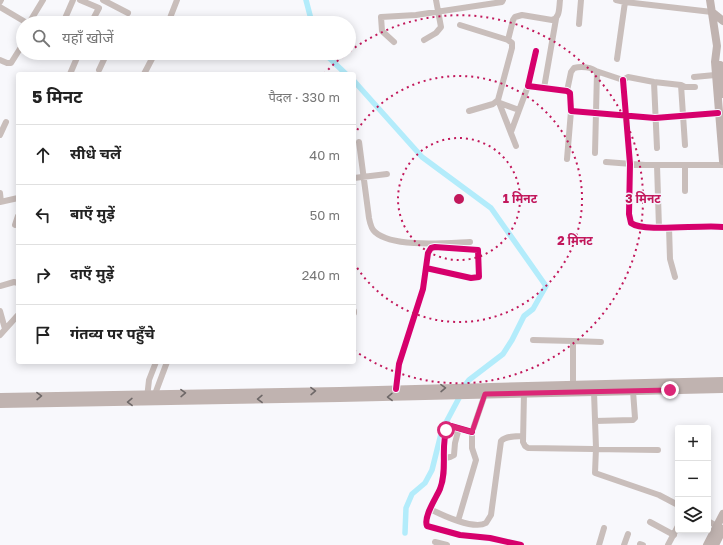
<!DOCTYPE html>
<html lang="hi">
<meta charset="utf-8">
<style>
:root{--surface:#fff;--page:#f6f6f6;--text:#222;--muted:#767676;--line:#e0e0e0}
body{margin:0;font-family:"Golos Text","Noto Sans Devanagari",sans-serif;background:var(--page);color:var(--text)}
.controls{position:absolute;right:12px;bottom:12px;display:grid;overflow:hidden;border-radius:4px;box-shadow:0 2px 10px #0003}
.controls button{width:36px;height:36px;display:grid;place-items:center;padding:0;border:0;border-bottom:1px solid var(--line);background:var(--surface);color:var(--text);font:20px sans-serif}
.stop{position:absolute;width:12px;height:12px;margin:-9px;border:3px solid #db2777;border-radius:50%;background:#fff}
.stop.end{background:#db2777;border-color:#fff;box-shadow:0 1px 4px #0008}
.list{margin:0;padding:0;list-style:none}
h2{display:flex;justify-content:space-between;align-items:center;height:52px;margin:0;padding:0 16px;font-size:17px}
h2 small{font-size:13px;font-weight:400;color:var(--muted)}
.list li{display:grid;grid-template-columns:26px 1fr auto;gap:12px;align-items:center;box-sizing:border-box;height:60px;padding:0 16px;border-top:1px solid var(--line)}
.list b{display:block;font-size:15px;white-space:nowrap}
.list em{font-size:13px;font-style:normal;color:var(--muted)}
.icon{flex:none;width:22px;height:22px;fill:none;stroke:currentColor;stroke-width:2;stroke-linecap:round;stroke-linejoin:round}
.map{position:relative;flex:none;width:723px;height:545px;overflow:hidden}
.search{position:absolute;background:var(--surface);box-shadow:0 2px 10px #0003;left:16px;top:16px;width:340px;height:44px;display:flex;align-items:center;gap:10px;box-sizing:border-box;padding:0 14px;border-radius:22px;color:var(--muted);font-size:15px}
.panel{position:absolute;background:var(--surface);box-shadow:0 2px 10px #0003;left:16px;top:72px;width:340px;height:292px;border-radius:4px}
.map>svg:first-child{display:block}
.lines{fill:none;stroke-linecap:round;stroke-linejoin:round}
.canal{stroke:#b3ecfb;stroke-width:5.5}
.minor{stroke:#c9bebb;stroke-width:6}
.secondary{stroke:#c0b3b0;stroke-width:8}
.cycleway-casing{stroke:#f6f7fe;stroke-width:8}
.cycleway{stroke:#d6006c;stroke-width:6}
.oneway{stroke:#6e6868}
.route{stroke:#db2777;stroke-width:5}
.ring{fill:none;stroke:#c2185b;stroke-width:2;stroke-dasharray:2 4}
.centre{fill:#c2185b;stroke:#f6f7fe;stroke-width:2}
.ring-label{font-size:12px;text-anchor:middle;font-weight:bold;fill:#c2185b;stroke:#f6f7fe;stroke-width:3;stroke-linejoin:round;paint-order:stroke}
</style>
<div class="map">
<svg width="723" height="545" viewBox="0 0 723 545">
<rect width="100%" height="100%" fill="#f8f8fc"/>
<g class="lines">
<path class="canal" d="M306 0 312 23
M324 53 346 74
M354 81 422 157 491 208 546 286 533 309 524 316 512 340 503 354 469 380 466 384
M405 533 406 508 412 494 425 483 432 470 442 430 459 398"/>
<path class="minor" d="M80 0 99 8 91 23
M103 0 128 13
M616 0 625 2 712 12
M0 2 1 0
M0 7 27 23
M29 23 43 0
M63 23 73 0
M168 23 177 0
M579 24 581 0
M460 25 508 40 512 43V48L498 100 493 104 469 111
M424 40 436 33 441 27 436 0
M508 40 513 20 515 17 522 15 552 20C560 18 559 8 560 0
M394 42 382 31 381 17 416 15 502 2 503 0
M536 51 528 86 567 91 570 93 571 111 655 118 718 113
M617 59 625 2
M0 60 7 63H11L23 44
M99 70 107 53
M596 71 623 80 628 77 654 82 681 85 685 87H695
M70 74 79 53
M144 74 155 53
M694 77 715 75
M623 80 630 164 629 214 631 223C644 233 703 224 723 227
M654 82 657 148
M681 85 685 145
M544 88 556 19
M567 91 571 72 574 68C581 66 592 67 597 72L595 153
M498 100 516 146
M500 103 519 110
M511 132 528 86
M0 135 6 122
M359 142 369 218C370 223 371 229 375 232 393 248 446 243 470 242
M567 159 571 111
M606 162 645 165H723
M657 165 659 228
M354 178 387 174
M685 191V165
M0 193 1 202
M0 202 18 198
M15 225 18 216
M669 227 670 259 675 277
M0 286 14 282 18 283
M0 311 5 329
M354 311V313
M0 335 18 315
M533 340 573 341V385
M573 341 601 342
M396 389 399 364 423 289 428 253 431 248 435 247 478 250 479 277 471 278 426 268
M594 392 596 448 595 473 659 495 678 505
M524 393 523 442 525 446 528 448 658 450
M147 398 149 380 156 362
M155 398V394L167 362
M595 421 633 420 635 418 633 391
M472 432 451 426 447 428C440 447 448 469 440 489 436 498 423 517 427 526L460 535 490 538 521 545
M445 458 450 457 454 455 455 443 459 428
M430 509C442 515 474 530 486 523L491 515 501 441C506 436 516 436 523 436
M458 521 476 460 472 448V432L485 394
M708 521 717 526
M650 522 674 535
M435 542 447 545
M640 544 643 545
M599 545 604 528
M624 545 628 534
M668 545 678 526"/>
<path class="secondary" d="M710 0 717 46 715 62 723 161
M712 12 723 21
M720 65 723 94
M0 397 340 391 723 381
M0 404 340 398 723 389
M707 545 723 514
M715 545 723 529"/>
<defs>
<path id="cycleway" d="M536 51 528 86 567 91 570 93 571 111 655 118 718 113
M623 80 630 164 629 214 631 223C644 233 703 224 723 227
M396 389 399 364 423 289 428 253 431 248 435 247 478 250 479 277 471 278 426 268
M472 432 451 426 447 428C440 447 448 469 440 489 436 498 423 517 427 526L460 535 490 538 521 545"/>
</defs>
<use href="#cycleway" class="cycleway-casing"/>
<use href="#cycleway" class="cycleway"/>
</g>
<defs><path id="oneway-chevron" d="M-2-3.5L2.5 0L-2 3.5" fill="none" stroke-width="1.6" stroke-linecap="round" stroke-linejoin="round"/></defs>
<g class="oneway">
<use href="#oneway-chevron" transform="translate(443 388) rotate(-1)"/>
<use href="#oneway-chevron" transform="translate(313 391) rotate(-1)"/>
<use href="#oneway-chevron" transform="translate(183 393) rotate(-1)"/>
<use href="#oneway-chevron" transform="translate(39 396) rotate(-1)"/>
<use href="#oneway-chevron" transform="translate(390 397) rotate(179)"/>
<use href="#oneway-chevron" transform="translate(260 399) rotate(179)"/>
<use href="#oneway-chevron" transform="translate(130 402) rotate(179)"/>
</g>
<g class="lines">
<path class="route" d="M446 430 448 426H451L472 432 485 394 670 390"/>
</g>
<g class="ring">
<circle cx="459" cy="199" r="61"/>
<path d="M354 135A123 123 0 1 1 354 263"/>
<path d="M324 74A184 184 0 0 1 347 53M350 51A184 184 0 1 1 355 351"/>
</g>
<circle cx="459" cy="199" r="6" class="centre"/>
<g class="ring-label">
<text x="520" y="203">1 मिनट</text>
<text x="643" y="203">3 मिनट</text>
<text x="575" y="245">2 मिनट</text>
</g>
</svg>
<div class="controls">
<button>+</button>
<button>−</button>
<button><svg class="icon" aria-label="layers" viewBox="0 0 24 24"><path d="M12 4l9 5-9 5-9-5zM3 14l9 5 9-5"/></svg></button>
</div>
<div class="stop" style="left:446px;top:430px"></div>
<div class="stop end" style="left:670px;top:390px"></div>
<div class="search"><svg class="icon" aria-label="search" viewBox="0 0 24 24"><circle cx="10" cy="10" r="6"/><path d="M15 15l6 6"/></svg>यहाँ खोजें</div>
<section class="panel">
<h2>5 मिनट<small>पैदल · 330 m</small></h2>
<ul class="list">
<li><svg class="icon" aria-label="ahead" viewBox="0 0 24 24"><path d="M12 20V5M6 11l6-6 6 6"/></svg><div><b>सीधे चलें</b></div><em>40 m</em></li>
<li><svg class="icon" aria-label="left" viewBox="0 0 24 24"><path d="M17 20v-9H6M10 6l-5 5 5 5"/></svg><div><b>बाएँ मुड़ें</b></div><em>50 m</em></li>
<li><svg class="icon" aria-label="right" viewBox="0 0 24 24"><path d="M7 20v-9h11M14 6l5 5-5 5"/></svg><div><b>दाएँ मुड़ें</b></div><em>240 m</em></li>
<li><svg class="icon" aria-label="arrive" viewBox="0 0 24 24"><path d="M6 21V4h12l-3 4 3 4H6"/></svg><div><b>गंतव्य पर पहुँचे</b></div></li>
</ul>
</section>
</div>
